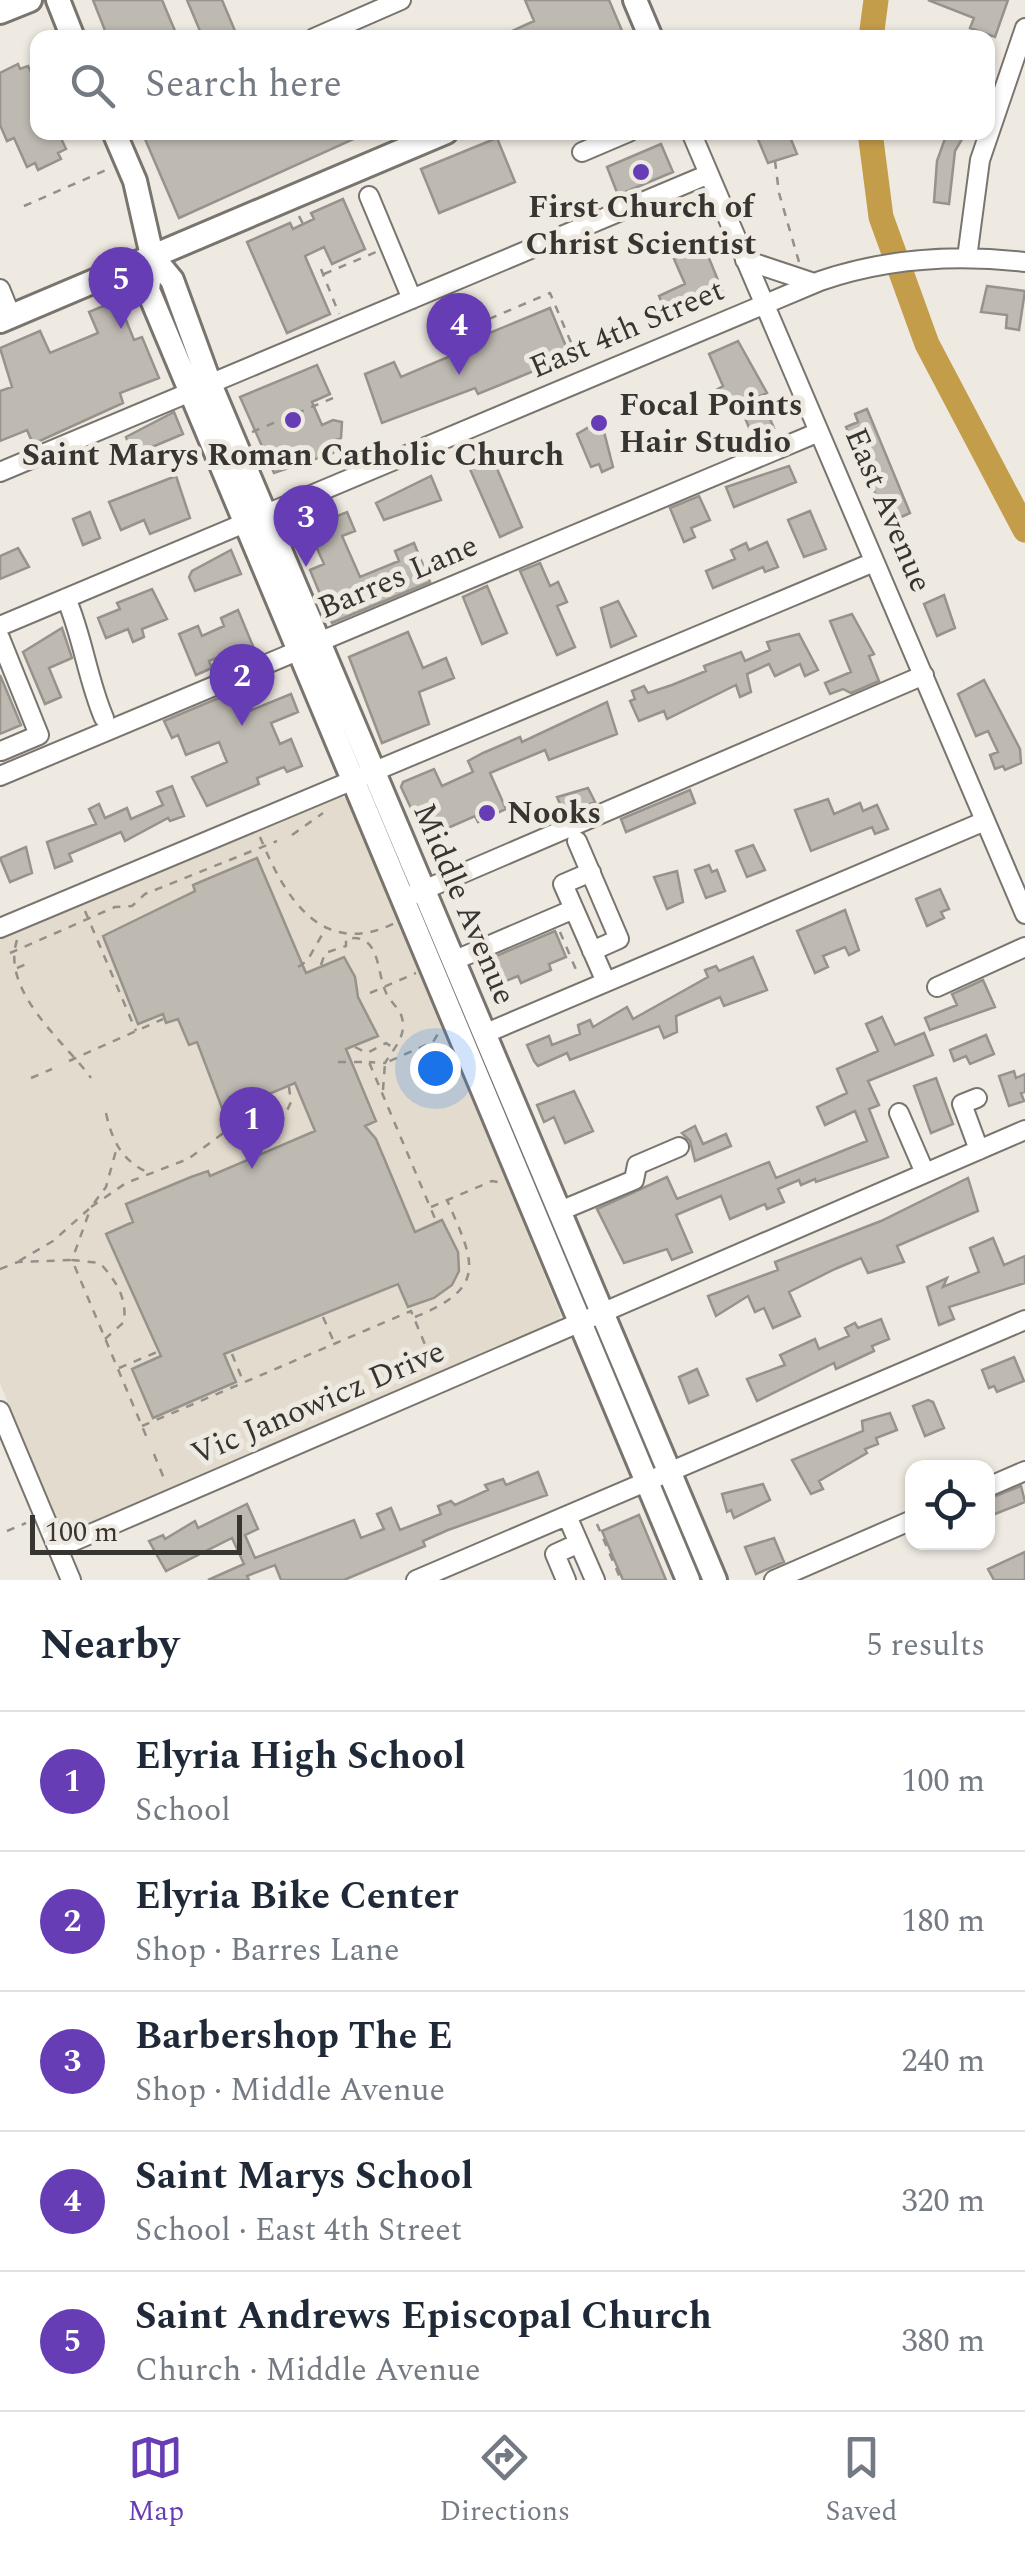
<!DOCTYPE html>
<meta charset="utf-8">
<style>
:root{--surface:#fff;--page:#f2f2f3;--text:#1f2937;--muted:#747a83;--line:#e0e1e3;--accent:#663db5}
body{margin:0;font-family:Spectral,serif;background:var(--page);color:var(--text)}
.controls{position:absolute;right:30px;bottom:30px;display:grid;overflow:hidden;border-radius:20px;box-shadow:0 2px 8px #0004}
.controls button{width:90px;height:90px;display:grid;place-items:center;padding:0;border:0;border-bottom:2px solid var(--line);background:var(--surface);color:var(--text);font:50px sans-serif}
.scale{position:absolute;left:30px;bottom:25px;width:212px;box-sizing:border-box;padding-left:10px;border:5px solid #373532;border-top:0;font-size:28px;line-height:35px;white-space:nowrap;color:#373532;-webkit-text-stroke:8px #eeeae1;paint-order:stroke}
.you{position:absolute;left:435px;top:1068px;width:35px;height:35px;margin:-25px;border:8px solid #fff;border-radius:50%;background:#1a73e8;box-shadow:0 0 0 15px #1a73e833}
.badge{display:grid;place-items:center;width:65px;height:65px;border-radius:50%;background:var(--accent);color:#fff;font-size:32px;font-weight:700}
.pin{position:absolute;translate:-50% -82px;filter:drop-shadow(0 2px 5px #0008)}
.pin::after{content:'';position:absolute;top:52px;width:35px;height:30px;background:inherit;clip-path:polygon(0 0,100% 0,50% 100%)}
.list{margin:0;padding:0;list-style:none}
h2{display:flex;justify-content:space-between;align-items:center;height:130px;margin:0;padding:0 40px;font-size:42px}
h2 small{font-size:32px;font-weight:400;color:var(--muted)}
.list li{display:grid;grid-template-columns:65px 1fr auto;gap:30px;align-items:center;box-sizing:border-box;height:140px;padding:0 40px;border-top:2px solid var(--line)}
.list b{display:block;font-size:38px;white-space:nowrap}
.list p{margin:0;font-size:32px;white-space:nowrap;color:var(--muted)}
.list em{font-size:32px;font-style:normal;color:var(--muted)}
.icon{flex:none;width:55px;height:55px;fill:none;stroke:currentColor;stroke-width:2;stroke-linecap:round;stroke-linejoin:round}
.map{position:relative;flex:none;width:1025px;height:1580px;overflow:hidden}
.search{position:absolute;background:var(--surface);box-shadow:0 2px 8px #0004;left:30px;right:30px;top:30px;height:110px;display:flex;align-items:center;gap:25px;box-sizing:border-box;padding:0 35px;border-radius:20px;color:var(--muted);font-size:38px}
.sheet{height:830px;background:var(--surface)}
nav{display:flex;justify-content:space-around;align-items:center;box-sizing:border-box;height:140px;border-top:2px solid var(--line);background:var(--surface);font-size:28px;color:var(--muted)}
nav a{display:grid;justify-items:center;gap:5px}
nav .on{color:var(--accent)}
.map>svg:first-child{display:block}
.built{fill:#e3dcce}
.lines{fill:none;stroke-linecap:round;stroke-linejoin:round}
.river{stroke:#c49d4b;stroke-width:25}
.building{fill:#bebab2;stroke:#97938c;stroke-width:2.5}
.minor-casing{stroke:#79756e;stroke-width:22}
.major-casing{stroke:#79756e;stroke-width:28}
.path{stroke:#93908a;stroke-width:2.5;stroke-dasharray:8 8;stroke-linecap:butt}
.minor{stroke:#fff;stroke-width:18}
.major{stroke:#fff;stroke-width:22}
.poi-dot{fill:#663db5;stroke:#eeeae1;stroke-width:4}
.labels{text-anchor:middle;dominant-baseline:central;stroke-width:10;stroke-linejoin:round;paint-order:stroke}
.poi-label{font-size:32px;font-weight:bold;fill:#373532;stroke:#eeeae1}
.street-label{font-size:32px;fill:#373532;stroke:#eeeae1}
</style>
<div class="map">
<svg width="1025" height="1580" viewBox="0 0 1025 1580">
<rect width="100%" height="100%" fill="#eeeae1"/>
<path class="built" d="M333 798 343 797 353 804 561 1316 556 1324 67 1532 61 1529 0 1384V937Z"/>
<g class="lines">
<path class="river" d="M871 38 876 0
M870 132 881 217 927 344 1025 530"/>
</g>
<path class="building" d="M93 0H162L178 38H108Z
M187 0H222L238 38H203Z
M525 0H609L623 33 612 38H497L534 21Z
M928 0H1008L995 37 970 28 974 18Z
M18 64 20 69 28 66 38 86V132H58L66 149 58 153 61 159 38 170 35 163 27 167 14 138 7 141 0 125V73Z
M142 132H367V133L179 218Z
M755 132H788L797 154 768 163Z
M947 133 962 139 955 151 949 204 934 202 937 161Z
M497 138 515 182 439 213 421 169Z
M661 144 673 172 618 195 607 167Z
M343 199 365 249 332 264 324 247 305 256 330 314 287 333 247 242 290 223 293 229 314 219 311 213Z
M704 246 722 290 667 315 659 296 685 284 674 259Z
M987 286 1025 291 1019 330 1006 328 1007 315 981 312Z
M118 300 134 340 142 337 159 378 120 393 123 403 33 444 27 430 0 441V391L12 387 0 348 40 331 50 353 98 333 89 312Z
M550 308 570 356 478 394 475 388 382 423 365 374 394 362 401 377 460 352 458 346Z
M738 341 767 393 760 396 774 428 753 437 740 406 733 409 729 402 722 405 716 390 723 386 709 354Z
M317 365 330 394 312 402 322 425 333 420 342 422 341 438 329 443 333 453 274 473 240 397Z
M867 409 910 513 888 523 846 427 858 422 855 414Z
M174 412 183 434 133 455 126 437Z
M601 420 613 467 602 472 599 464 591 467 577 434Z
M492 457 522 527 500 537 469 467Z
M789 466 796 482 734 507 726 487Z
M176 476 190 518 150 534 144 520 121 530 109 502Z
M431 476 441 500 384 520 376 503Z
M699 496 710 520 691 528 695 537 684 542 670 508Z
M810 511 826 549 804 557 788 520Z
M90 512 100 538 83 545 73 519Z
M347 512 355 531 342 536 360 577 399 561 395 551 414 543 430 582 332 623 310 570 324 564 310 533 312 526Z
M767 542 778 567 765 572 763 567 713 588 706 571 735 559 731 550 746 543 749 550Z
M18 548 29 567 0 579V556Z
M231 550 241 574 195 591 189 577 192 571Z
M540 563 550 586 558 582 567 602 557 606 575 647 557 655 520 571Z
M487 586 507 633 482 644 463 597Z
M152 589 167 619 142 629 144 637 133 642 128 629 106 638 98 618 120 609 117 603Z
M944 595 955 628 937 636 924 604Z
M618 601 636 636 611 647 601 608Z
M238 610 255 651 237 659 234 651 209 661 212 668 196 675 179 634 198 626 202 636 224 626 221 618Z
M852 614 874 654 869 656 879 681 851 693 843 689 830 694 825 683 851 672 830 621Z
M62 628 72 658 49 668 61 697 45 704 23 652Z
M408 632 423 668 446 658 454 678 419 692 429 724 382 743 349 657Z
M799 634 818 670 805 676 800 664 775 676 769 664 747 674 751 692 740 697 736 685 667 719 664 711 639 721 630 701 635 699 632 691 644 686 648 693 672 685 706 671 704 666 741 652 745 661 770 650 767 642Z
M0 675 21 725 0 734Z
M984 680 1020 749 1021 763 1005 770 1003 766 995 769 990 755 998 752 988 731 976 736 958 694Z
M240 689 249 711 291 694 298 712 271 723 280 744 291 739 302 766 287 772 284 767 257 778 259 784 207 806 192 777 227 762 219 742 186 755 178 735 172 738 164 721Z
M607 702 617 734 549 760 545 750 490 773 506 809 478 822 475 816 425 838 401 787 403 782 434 769 442 786 473 772 468 761 483 753 520 737 522 742Z
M172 786 184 816 170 821 168 818 125 841 121 832 69 854 72 861 55 868 47 842 96 824 89 809 99 804 105 818 127 808 131 819 163 805 157 792Z
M588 788 595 802 565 815 557 797Z
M690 790 695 803 626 832 621 819Z
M828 799 834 814 860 803 863 811 877 805 888 829 875 834 872 827 811 851 795 810Z
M753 845 765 870 747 877 736 851Z
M26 847 32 873 10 882 0 858Z
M257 858 306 973 344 957 355 977 358 997 378 1036 346 1049 376 1121 365 1126 376 1139 415 1232 442 1220 458 1252 459 1271 452 1285 434 1298 408 1307 398 1284 224 1354 236 1382 153 1418 132 1369 161 1356 106 1234 133 1222 126 1204 191 1177 208 1171 210 1176 315 1131 295 1083 224 1113 197 1042 189 1045 178 1019 166 1023 163 1014 138 1024 103 936 195 891 193 885Z
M709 865 712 872 717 870 725 891 706 898 695 870Z
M677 871 683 902 667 909 654 877Z
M940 889 949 909 941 912 944 918 927 926 916 899Z
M845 910 859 950 849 955 845 947 823 956 828 967 815 973 797 931Z
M555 931 566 957 549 964 551 970 521 983 518 976 499 984 489 959Z
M753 957 767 990 724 1006 720 997 676 1016 677 1032 664 1038 659 1026 570 1060 567 1053 538 1066 534 1061 527 1045 549 1036 552 1045 580 1034 578 1025 590 1020 593 1027 627 1007 633 1019 708 977 705 970 716 966 719 971Z
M983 980 995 1007 930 1030 925 1018 957 1005 952 994Z
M882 1017 895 1045 924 1033 933 1055 868 1081 879 1105 869 1109 888 1157 816 1182 815 1179 801 1185 799 1180 778 1189 784 1202 767 1209 765 1204 730 1219 721 1196 676 1215 692 1252 672 1260 667 1249 624 1263 597 1209 667 1177 677 1199 769 1162 776 1178 867 1141 855 1111 825 1125 817 1107 847 1093 837 1069 878 1051 866 1024Z
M986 1035 994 1054 970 1064 966 1056 954 1061 950 1050Z
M1014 1071 1016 1078 1025 1074V1092L1021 1093 1024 1101 1009 1106 999 1076Z
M936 1078 953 1124 931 1133 914 1086Z
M574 1091 593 1131 565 1143 554 1117 544 1122 537 1105Z
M695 1126 703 1144 726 1134 731 1146 695 1161 690 1141 682 1133Z
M968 1178 978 1211 897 1246 904 1262 868 1273 861 1258 835 1269 789 1292 800 1316 773 1328 764 1308 755 1312 748 1296 716 1316 708 1296 778 1270 775 1262 881 1221Z
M993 1238 1004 1265 1025 1256V1283L949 1307 954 1319 939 1325 927 1287 947 1278 943 1287 979 1272 970 1248Z
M881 1319 889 1339 872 1346 874 1351 836 1369 834 1363 757 1401 747 1379 785 1365 780 1355 815 1339 819 1349 849 1336 845 1328 855 1323 858 1328Z
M1014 1357 1024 1381 997 1392 994 1386 989 1388 982 1370Z
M697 1369 708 1395 689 1403 679 1377Z
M928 1400 933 1402 944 1428 925 1436 913 1406Z
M890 1413 897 1430 876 1438 878 1444 865 1449 867 1453 819 1481 823 1489 811 1494 792 1460 863 1431 862 1421Z
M538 1472 547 1495 448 1530 423 1541 425 1546 344 1580H281L275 1565 247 1576 249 1580H208L244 1564 232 1538 166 1571 149 1541 163 1535 165 1539 195 1521 198 1528 247 1504 258 1529 245 1535 255 1558 354 1520 361 1538 384 1529 377 1514 391 1508 400 1530 441 1514 438 1506 451 1501 455 1505 488 1490 485 1485 503 1479 506 1485Z
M763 1484 770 1500 734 1518 731 1510 727 1512 722 1494Z
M1021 1486 1025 1502 990 1516 988 1499Z
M639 1515 666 1580H623L602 1531Z
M774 1538 784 1562 756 1574 745 1547Z
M1025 1552V1580H994L988 1569Z"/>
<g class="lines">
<defs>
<path id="minor" d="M314 38 401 0
M691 132 1025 914
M582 152 629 132
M369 196 412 299
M967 258 980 160 1025 28
M745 260 814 283
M0 289 11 316
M0 472 709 174
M66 598C83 637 87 678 104 718
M0 626 820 281C887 258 955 254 1025 262
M0 638 39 735 1 751
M0 776 819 432
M577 841 619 939 592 951
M591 872 563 884 606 982
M412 895 924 675
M0 928 874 562
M453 961 574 909
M937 987 1025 947
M484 1034 985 821
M977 1098 962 1104 979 1150
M899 1113 925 1173
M560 1211 634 1180 637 1165 679 1147
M0 1411 71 1580
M988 1487 1025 1471
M567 1516 595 1580
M58 1548 1025 1130
M416 1580 1025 1320
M566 1580 555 1554 579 1543
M774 1580 912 1520"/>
<path id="major" d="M58 0 73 38
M635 0 651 38
M0 12 30 0
M114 132 135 181 152 256 172 280 210 384 715 1580
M152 256 148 290 688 1580
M0 321 446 132"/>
</defs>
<use href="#minor" class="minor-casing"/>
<use href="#major" class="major-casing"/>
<path class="path" d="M775 161 779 193 799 262
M24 206 106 170
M299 216 303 224
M321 269 339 314
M324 274 376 252
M461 344 456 333 550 293 578 359
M252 432 333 398
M292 835 323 813
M260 837C284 895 320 960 395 923
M85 911 136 1031
M560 932 577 972
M17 940C0 992 67 1044 91 1078
M10 953 115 907 132 906 145 894 277 841
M321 965 325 953 346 946V939C384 931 375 979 389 998 396 1008 403 1012 403 1026 403 1040 392 1051 385 1063L369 1062
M298 967 307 961 326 928
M17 968 29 963
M370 993 416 973
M355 1047 367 1053 386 1043 392 1047
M69 1061 163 1019
M338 1062H369L436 1221
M31 1078 52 1069
M383 1090 385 1063 433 1042 439 1032
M106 1113C112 1141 122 1161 149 1173
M94 1203 106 1187 117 1147
M431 1207 492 1181 503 1183
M19 1261 53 1241 89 1209
M0 1269 18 1262 72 1260 147 1438
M323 1317 334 1342
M415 1317C489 1287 474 1262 447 1200
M105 1339 124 1322C127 1297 116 1281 100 1263L72 1260 91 1207 126 1183 188 1159 222 1134 271 1124 284 1117 291 1102 289 1087
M232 1354 243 1381
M119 1368 157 1352
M142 1426 411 1311 434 1366
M154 1454 165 1481
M597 1524 621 1580
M7 1531 26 1523"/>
<use href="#minor" class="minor"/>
<use href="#major" class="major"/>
</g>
<g class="poi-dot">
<circle cx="641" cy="172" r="10"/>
<circle cx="293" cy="420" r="10"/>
<circle cx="599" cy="423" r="10"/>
<circle cx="487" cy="813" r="10"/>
</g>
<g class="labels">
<g class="poi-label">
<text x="641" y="207">First Church of<tspan x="641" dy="37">Christ Scientist</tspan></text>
<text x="619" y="405" text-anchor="start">Focal Points<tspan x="619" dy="37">Hair Studio</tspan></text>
<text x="293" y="455">Saint Marys Roman Catholic Church</text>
<text x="507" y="813" text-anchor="start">Nooks</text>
</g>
<g class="street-label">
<text transform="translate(627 329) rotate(-23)">East 4th Street</text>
<text transform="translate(888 510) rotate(67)">East Avenue</text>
<text transform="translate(398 577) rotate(-23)">Barres Lane</text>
<text transform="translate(464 904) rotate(67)">Middle Avenue</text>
<text transform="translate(318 1403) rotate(-23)">Vic Janowicz Drive</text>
</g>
</g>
</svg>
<div class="controls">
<button><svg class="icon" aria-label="locate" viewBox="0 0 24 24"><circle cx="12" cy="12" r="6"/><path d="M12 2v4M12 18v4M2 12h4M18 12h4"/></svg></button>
</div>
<div class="scale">100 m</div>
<div class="you"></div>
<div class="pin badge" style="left:252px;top:1169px">1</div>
<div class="pin badge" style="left:242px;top:726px">2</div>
<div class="pin badge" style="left:306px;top:567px">3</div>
<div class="pin badge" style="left:459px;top:375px">4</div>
<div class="pin badge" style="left:121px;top:329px">5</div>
<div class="search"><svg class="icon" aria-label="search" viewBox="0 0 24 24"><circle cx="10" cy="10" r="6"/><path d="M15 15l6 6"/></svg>Search here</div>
</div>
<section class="sheet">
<h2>Nearby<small>5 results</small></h2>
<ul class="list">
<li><span class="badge">1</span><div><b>Elyria High School</b><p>School</p></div><em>100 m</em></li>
<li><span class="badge">2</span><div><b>Elyria Bike Center</b><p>Shop · Barres Lane</p></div><em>180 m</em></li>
<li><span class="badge">3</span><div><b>Barbershop The E</b><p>Shop · Middle Avenue</p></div><em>240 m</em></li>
<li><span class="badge">4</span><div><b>Saint Marys School</b><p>School · East 4th Street</p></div><em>320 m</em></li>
<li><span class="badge">5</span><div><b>Saint Andrews Episcopal Church</b><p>Church · Middle Avenue</p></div><em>380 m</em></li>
</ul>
</section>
<nav>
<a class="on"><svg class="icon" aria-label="map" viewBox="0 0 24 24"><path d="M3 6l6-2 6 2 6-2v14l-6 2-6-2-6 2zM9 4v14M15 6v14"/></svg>Map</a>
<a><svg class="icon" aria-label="directions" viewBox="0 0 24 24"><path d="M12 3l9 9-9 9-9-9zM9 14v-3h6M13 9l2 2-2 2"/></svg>Directions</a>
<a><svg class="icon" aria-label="saved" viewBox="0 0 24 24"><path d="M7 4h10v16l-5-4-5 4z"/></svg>Saved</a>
</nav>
